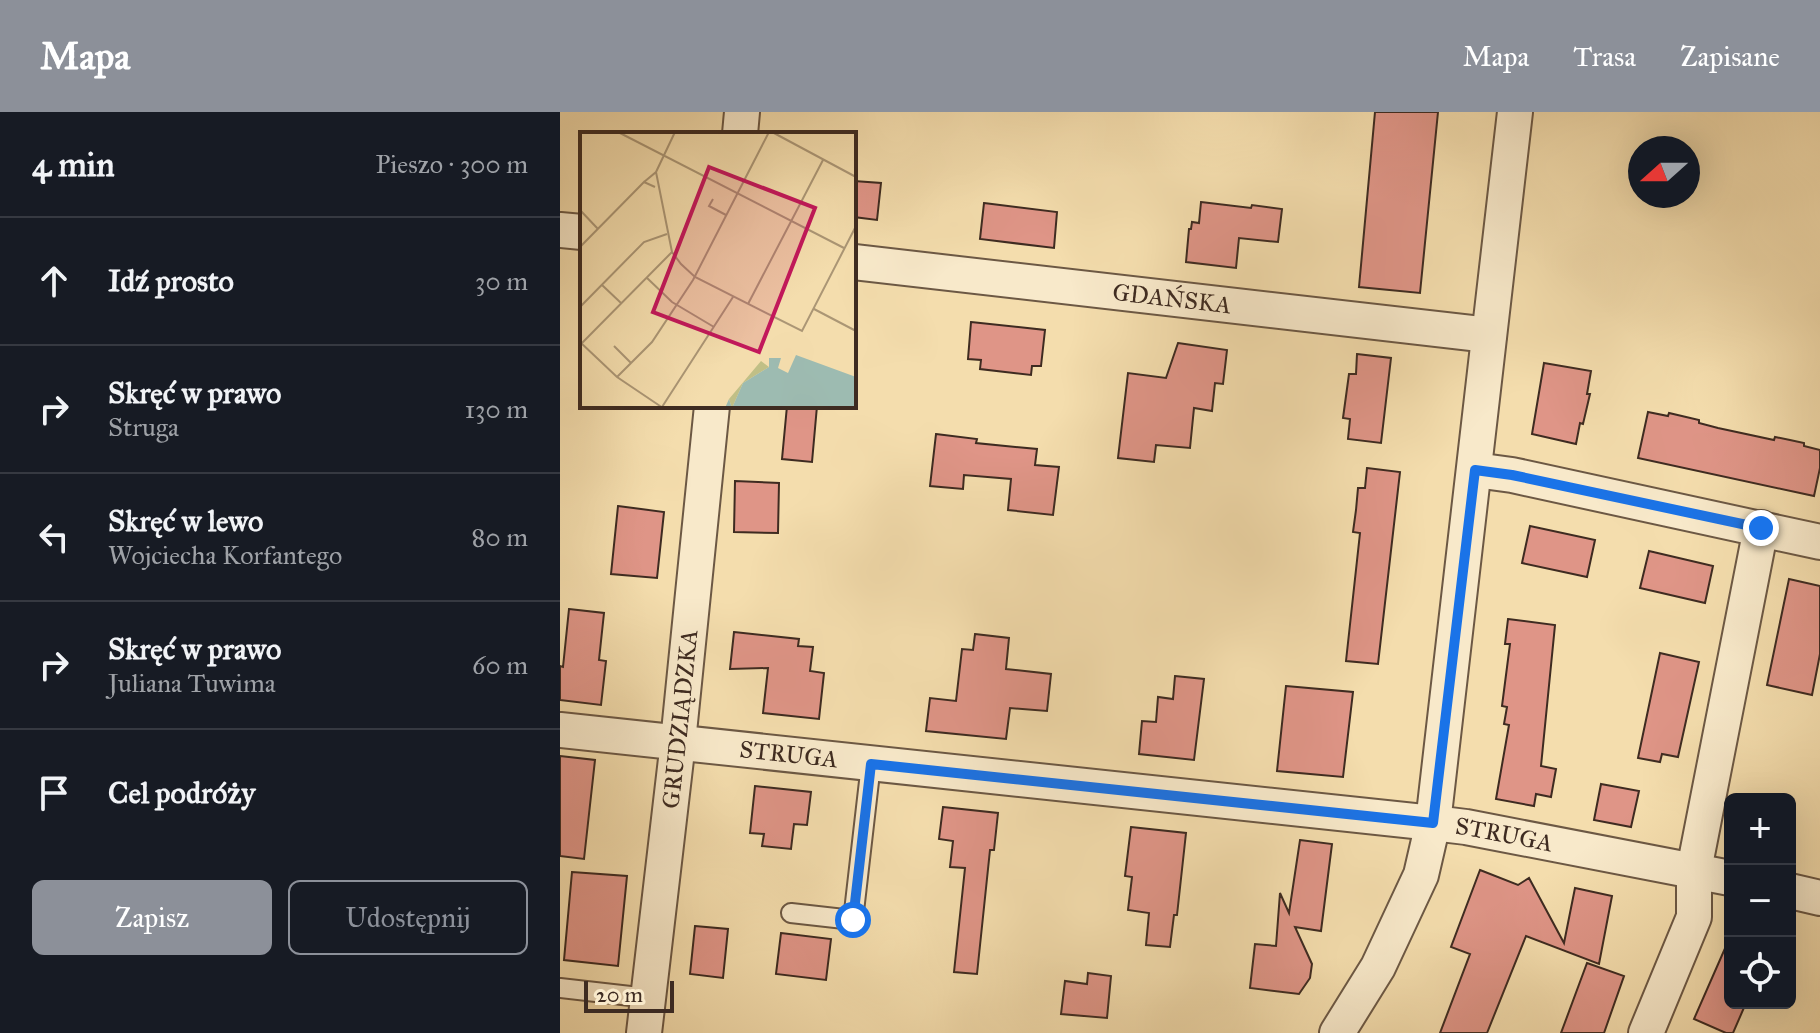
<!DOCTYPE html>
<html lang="pl">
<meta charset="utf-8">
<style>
:root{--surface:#171b24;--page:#242831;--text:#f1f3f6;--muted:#9ea1a6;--line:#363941;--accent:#8c9099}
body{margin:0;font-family:"IM FELL Great Primer",serif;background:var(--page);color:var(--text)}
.controls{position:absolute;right:24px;bottom:24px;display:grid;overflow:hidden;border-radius:12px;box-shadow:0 8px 32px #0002}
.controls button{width:72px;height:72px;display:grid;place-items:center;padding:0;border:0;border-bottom:2px solid var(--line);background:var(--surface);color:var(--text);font:40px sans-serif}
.compass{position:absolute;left:1068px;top:24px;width:72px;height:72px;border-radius:50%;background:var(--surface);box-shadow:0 8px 32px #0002;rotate:249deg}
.scale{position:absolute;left:24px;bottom:20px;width:90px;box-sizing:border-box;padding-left:8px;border:4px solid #3e2b21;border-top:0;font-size:22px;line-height:28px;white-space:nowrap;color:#3e2b21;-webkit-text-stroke:6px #f8e9ca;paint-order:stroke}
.stop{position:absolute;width:24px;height:24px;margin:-18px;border:6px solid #1a73e8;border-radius:50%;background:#fff}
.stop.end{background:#1a73e8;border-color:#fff;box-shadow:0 2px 8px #0008}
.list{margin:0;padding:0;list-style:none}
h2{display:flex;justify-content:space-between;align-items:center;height:104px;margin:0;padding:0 32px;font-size:34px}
h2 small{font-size:26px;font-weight:400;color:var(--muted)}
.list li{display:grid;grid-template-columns:52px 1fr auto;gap:24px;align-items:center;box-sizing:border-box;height:128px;padding:0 32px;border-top:2px solid var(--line)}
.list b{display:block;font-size:30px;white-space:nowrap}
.list p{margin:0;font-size:26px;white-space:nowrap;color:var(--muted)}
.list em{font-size:26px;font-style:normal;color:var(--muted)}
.actions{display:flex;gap:16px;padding:24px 32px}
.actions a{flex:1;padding:18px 0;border:2px solid var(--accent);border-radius:12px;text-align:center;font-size:28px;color:var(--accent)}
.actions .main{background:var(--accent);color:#fff}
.icon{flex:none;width:44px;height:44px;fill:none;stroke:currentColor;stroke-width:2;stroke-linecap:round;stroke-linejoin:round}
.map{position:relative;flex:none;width:1260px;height:921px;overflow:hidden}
header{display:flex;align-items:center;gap:48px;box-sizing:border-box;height:112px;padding:0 40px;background:var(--accent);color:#fff}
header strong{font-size:38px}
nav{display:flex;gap:44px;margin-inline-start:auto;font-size:28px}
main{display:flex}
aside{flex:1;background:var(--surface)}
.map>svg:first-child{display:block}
.building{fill:#df9587;stroke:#3e2b21;stroke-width:2}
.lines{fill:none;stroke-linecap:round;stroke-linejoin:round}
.lane-casing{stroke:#6c5844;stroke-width:22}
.street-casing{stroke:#6c5844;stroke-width:38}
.lane{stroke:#f8e9ca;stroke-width:18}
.street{stroke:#f8e9ca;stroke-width:34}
.route{stroke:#1a73e8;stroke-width:10}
.labels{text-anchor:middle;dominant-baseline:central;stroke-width:7;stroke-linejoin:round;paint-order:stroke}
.street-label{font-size:24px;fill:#3e2b21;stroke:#f8e9ca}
.inset-road{fill:none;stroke:#ab9675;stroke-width:2}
.view{fill:#c2185b;fill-opacity:0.15;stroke:#c2185b;stroke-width:4}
.inset-edge{fill:none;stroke:#3e2b21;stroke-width:4}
</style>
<header>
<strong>Mapa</strong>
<nav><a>Mapa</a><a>Trasa</a><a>Zapisane</a></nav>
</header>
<main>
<aside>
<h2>4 min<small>Pieszo · 300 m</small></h2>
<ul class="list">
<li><svg class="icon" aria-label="ahead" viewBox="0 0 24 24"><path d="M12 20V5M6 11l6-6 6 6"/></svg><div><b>Idź prosto</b></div><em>30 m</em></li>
<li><svg class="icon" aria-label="right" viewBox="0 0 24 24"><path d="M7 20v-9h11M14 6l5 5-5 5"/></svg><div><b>Skręć w prawo</b><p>Struga</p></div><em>130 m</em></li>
<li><svg class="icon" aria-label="left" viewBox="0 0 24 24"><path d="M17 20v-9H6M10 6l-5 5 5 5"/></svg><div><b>Skręć w lewo</b><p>Wojciecha Korfantego</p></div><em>80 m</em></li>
<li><svg class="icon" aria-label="right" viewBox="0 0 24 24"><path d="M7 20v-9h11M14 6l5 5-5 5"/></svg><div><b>Skręć w prawo</b><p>Juliana Tuwima</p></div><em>60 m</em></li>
<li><svg class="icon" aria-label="arrive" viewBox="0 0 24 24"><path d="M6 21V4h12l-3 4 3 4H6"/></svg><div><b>Cel podróży</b></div></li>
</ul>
<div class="actions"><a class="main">Zapisz</a><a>Udostępnij</a></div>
</aside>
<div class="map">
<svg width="1260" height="921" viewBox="0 0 1260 921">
<rect width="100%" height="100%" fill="#f4ddad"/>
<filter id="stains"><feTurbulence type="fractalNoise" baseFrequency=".0025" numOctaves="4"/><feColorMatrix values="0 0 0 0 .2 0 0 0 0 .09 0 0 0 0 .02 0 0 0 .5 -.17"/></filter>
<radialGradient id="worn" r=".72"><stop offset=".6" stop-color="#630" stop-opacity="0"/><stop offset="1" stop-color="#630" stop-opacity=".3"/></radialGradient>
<path class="building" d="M815 0H878L860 181 799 175Z
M294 69 321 71 317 108 294 105Z
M641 90 691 96 692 93 722 97 718 130 679 126 676 156 626 150 629 117H631L632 110 639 111Z
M424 91 497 100 494 136 420 127Z
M411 210 485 218 481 254H472L471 263 420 257 421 248 408 247Z
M618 231 667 238 663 272 655 271 652 299 634 296 630 336 596 333 594 350 558 346 568 261 606 266Z
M797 242 831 246 821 331 788 327 790 307 783 306 789 262H796Z
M984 251 1031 259 1027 282H1030L1023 312 1020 311 1016 332 972 322Z
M227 294H257L252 350 222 347Z
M1088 300 1108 304 1109 301 1139 308V311L1158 316 1214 328 1215 325 1230 328 1244 331V334L1260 338V356L1254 384 1078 346Z
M376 322 417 327 416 331 477 337 475 353 499 355 493 403 448 398 451 367 404 363 403 377 370 374Z
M807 356 840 360 818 552 786 549 800 421 793 420 796 398 798 376H805Z
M175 369 219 371 218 421 174 420Z
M58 394 104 400 97 466 51 462Z
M970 414 1035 428 1027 465 962 451Z
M1089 439 1153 454 1145 491 1080 476Z
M1229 467 1260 474V542L1252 583 1207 573Z
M9 497 44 501 39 548 46 549 41 593 0 588V554L3 555Z
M948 507 995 513 981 654 996 657 991 685 976 682 974 694 936 687 949 613 944 612 947 595 942 594 950 532H945Z
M174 520 239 527 238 534 253 535 250 559 264 561 259 607 203 601 208 556 170 557Z
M415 522 449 526 446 557 491 562 487 599 450 596 446 627 366 619 370 586 396 589 402 537 413 538Z
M1100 541 1139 550 1118 645 1102 642 1100 650 1078 646Z
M615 564 644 567 634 648 579 642 582 609 596 610 598 585 613 587Z
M726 574 793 580 783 665 717 659Z
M0 644 35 648 24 747 0 744Z
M1041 672 1079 679 1071 715 1034 708Z
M195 674 251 680 247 713 234 712 231 737 202 734 204 722 190 721Z
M383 695 438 701 434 738H430L417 862 394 860 405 756 390 755 393 729 379 727Z
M571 715 626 721 617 803H614L610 835 586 833 589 801 568 798 572 765 565 764Z
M740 728 772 732 761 819 735 815 752 852 750 866 739 882 690 876 695 832 716 834 720 781 729 801Z
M920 758 958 773 969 766 1004 831 1015 776 1052 784 1039 852 966 824 927 921H880L910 842 891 835Z
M12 760 67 764 58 854 4 848Z
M135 814 168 817 163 866 130 862Z
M221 821 271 827 266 868 216 862Z
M1170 825V891H1186L1173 921H1166L1134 907Z
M1027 851 1064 864 1044 921H1001Z
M528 861 551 864 547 906 501 902 505 869 527 872Z"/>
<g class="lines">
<defs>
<path id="lane" d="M231 801 293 808 311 652
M0 876 88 886"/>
<g id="street">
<path d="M180 22 182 0"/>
<path d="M0 118 22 120"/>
<path id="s1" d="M294 150 929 223"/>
<path d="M915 358 952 363 1260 430"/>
<path id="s2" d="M0 618 873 711 906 715 1170 766"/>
<path d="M1230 779 1260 786"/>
<path id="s3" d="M84 921 118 630 152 294"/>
<path d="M777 921 818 855 861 763 873 711 955 0"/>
<path d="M1086 921 1134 805V758L1201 416"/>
</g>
</defs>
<use href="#lane" class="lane-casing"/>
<use href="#street" class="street-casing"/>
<use href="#lane" class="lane"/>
<use href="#street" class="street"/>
</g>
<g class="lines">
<path class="route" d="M293 808 311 652 873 711 915 358 952 363 1201 416"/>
</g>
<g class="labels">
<g class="street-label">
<text stroke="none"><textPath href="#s1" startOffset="320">GDAŃSKA</textPath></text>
<text stroke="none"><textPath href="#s3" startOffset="316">GRUDZIĄDZKA</textPath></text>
<text stroke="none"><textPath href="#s2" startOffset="230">STRUGA</textPath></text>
<text stroke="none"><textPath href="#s2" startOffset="950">STRUGA</textPath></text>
</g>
</g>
<g transform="translate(20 20)">
<rect width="276" height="276" fill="#f4ddad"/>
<path d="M181 229 189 235 163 251 152 276 149 267Z" fill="#c0bf86"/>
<path d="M216 223 276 245V276H145L149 267 152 276 163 251 189 235V226H201L198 236 208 241Z" fill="#9dbbb1"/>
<path class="inset-road" d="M38 0 264 116M192 0 276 45M76 40 92 120 101 132 115 145 222 199 276 94M64 50 76 40 95 0M133 67 129 74 146 83M0 78 18 97M0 115 64 50 75 55M66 145 92 170 134 195M22 153 41 171M168 172 243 28M0 175 64 110 87 102M234 177 276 199M0 210 37 245 83 276M2 211 92 120M34 214 51 231M37 245 72 210 113 148 189 0M82 275 153 165"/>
<path class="view" d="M129 35 235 76 179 220 73 180Z"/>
<rect width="276" height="276" class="inset-edge"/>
</g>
<rect width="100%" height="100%" filter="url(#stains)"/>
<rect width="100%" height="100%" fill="url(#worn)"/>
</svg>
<div class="controls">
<button>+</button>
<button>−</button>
<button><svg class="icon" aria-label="locate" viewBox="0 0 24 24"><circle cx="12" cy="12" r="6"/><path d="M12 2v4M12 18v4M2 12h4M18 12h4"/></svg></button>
</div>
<svg class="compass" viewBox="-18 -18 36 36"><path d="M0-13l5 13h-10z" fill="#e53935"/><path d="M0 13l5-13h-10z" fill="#9ea1a6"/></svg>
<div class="scale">20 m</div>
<div class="stop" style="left:293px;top:808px"></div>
<div class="stop end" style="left:1201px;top:416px"></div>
</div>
</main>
